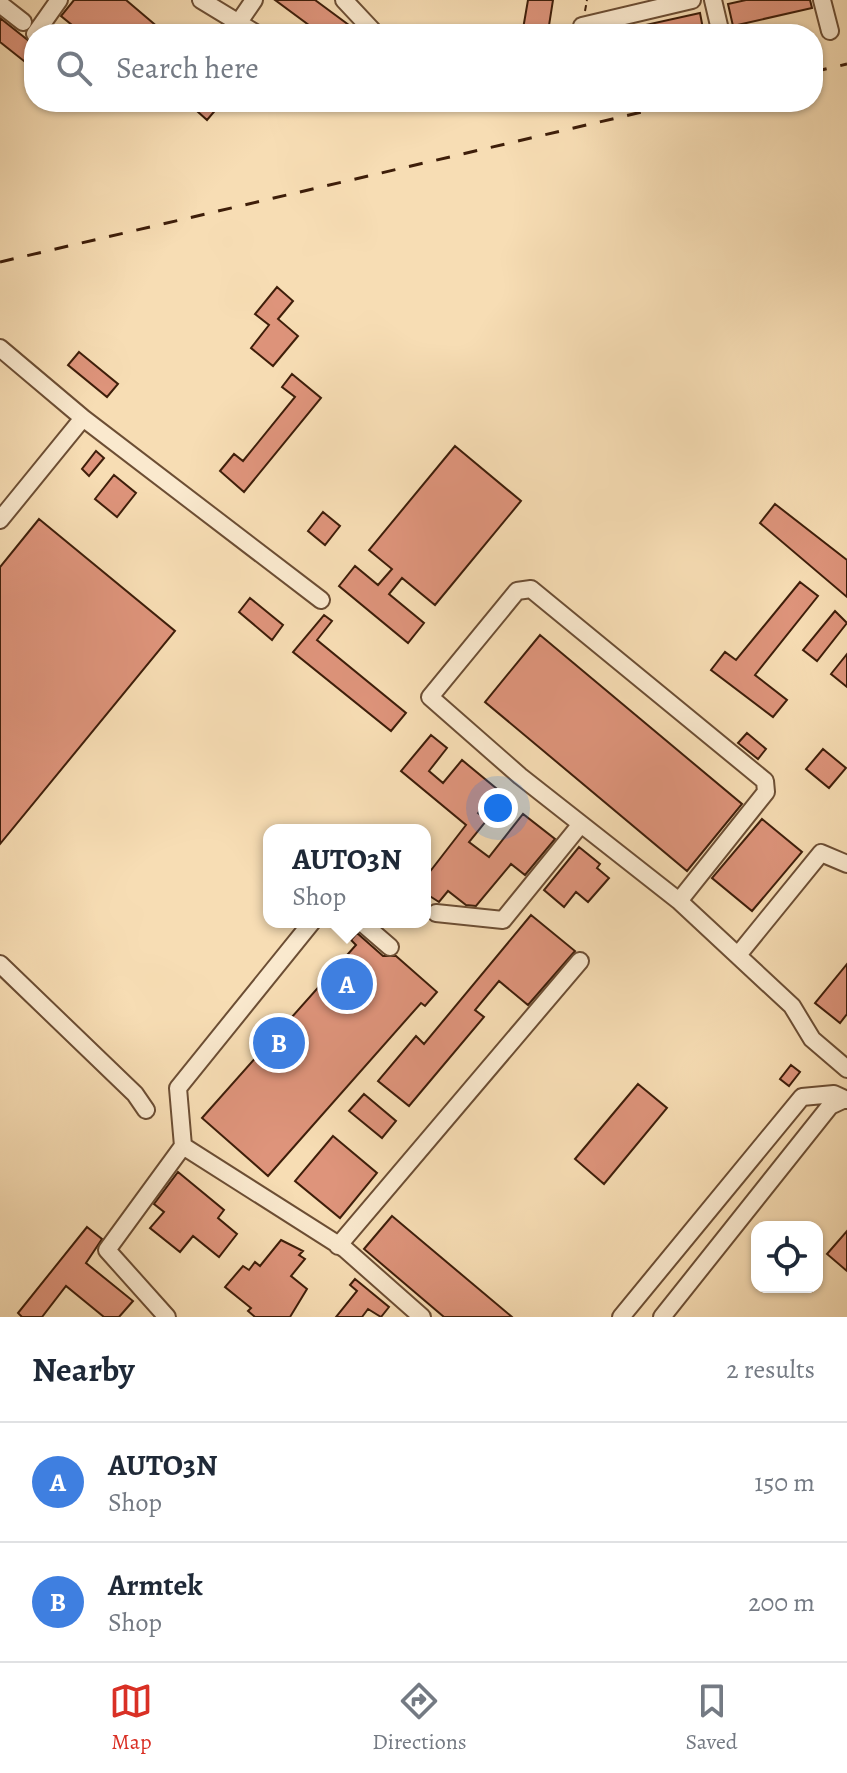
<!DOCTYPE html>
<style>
:root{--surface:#fff;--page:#f6f6f7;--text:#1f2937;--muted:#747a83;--line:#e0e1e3;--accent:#d93025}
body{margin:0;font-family:Alegreya,serif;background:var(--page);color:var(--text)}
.controls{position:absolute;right:24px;bottom:24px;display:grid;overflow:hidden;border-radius:16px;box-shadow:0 2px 6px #0004}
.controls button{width:72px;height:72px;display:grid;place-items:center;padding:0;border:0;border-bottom:2px solid var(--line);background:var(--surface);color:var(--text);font:40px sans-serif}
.you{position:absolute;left:498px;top:808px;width:28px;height:28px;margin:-20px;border:6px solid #fff;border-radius:50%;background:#1a73e8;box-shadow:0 0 0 12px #1a73e833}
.badge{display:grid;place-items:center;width:52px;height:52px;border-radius:50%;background:var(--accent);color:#fff;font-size:26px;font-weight:700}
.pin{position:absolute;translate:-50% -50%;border:4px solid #fff;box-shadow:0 2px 8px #0006}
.popup{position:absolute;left:263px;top:824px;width:168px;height:104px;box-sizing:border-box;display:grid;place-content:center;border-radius:16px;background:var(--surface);filter:drop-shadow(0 2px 6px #0005);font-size:26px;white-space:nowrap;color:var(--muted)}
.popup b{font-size:30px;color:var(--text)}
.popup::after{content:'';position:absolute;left:50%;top:100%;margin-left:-16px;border:16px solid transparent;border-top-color:var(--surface)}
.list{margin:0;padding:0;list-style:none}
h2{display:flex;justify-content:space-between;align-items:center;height:104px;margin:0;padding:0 32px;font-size:34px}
h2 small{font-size:26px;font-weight:400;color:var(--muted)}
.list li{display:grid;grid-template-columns:52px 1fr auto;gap:24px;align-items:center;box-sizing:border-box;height:120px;padding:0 32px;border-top:2px solid var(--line)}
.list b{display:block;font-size:30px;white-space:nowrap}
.list p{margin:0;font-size:26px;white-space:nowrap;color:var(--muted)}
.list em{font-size:26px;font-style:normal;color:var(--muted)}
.icon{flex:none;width:44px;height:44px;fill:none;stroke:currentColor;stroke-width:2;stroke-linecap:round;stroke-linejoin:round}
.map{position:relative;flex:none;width:847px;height:1317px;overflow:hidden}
.search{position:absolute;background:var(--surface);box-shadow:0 2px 6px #0004;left:24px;right:24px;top:24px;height:88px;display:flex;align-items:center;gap:20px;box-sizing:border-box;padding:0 28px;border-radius:32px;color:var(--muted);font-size:30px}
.sheet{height:344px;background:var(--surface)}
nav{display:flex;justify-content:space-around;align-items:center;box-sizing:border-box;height:112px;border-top:2px solid var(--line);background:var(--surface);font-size:22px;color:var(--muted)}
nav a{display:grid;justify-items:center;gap:4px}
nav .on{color:var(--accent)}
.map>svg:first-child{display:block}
.building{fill:#de947b;stroke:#3e1e0a;stroke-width:2}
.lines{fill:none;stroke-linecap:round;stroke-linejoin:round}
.minor-casing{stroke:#6c4e34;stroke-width:20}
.path{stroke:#3e1e0a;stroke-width:2;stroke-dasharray:6 4;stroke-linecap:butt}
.minor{stroke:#fae9ce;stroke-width:16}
.rail{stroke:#3e1e0a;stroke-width:3;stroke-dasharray:14 14;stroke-linecap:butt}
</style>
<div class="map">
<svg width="847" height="1317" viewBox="0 0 847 1317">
<rect width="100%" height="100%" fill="#f7ddb4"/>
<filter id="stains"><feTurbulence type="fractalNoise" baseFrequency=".0025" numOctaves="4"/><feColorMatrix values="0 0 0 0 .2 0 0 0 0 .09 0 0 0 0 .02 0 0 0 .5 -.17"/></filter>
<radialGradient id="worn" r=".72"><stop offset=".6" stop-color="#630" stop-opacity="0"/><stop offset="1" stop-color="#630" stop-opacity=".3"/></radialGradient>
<path class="building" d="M74 0H126L166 34H83L61 16Z
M275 0H315L361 34H321Z
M528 0H553L548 32 523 29Z
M746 0H810L812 8 733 26 728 4Z
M700 13 704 34H623V30Z
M0 18 34 45V69L0 42Z
M187 102H214L219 106 207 120Z
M277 287 293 301 278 319 298 336 273 366 251 348 269 325 255 314Z
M79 352 118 384 107 397 68 365Z
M292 374 321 398 244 492 220 471 234 454 243 461 295 397 282 387Z
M455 446 521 501 435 605 402 578 389 594 424 623 408 643 339 586 355 566 378 585 392 569 369 550Z
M96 451 104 458 89 476 82 469Z
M114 475 136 493 117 517 95 499Z
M775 504 847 560V597L760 523Z
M323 512 340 526 325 545 308 531Z
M39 519 175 631 0 844V567Z
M800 582 818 596 755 675 787 700 773 717 711 670 725 652 736 660Z
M250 598 283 625 272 640 239 612Z
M835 611 847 623 817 661 803 650Z
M324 615 332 621 317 640 406 713 391 731 293 652Z
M540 635 742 804 687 871 485 702Z
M847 654V687L831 674Z
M747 733 766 749 758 759 738 743Z
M431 735 447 748 429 771 443 783 462 760 497 789 478 813 487 820 469 842 489 857 523 814 555 839 525 875 511 864 476 906 466 905 448 891 439 902 425 893V878L466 825 401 771Z
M823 749 846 768 829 788 806 769Z
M762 819 802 852 752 911 712 878Z
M579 847 600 864 597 868 609 878 588 902 576 892 564 907 544 890Z
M531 915 575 951 528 1005 499 981 475 1010 484 1017 409 1106 378 1081 416 1036 424 1044Z
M357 933 383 956H396L437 992 425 1006 421 1003 268 1176 202 1118 356 945 351 940Z
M847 964V1014L840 1023 815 1003Z
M791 1065 800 1072 789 1086 780 1079Z
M638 1084 667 1108 604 1184 575 1159Z
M364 1094 396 1121 382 1138 349 1111Z
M333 1136 377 1173 340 1218 295 1181Z
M178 1172 224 1210 218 1218 237 1234 219 1257 193 1236 180 1252 150 1228 164 1212 154 1204Z
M392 1216 512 1317H444L364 1249Z
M87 1227 102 1239 86 1263 133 1301 119 1317H104L66 1286 42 1317H22L18 1313Z
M847 1231V1271L827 1254Z
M281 1240 303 1251 299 1255 305 1259 291 1276 307 1289 290 1317H255L248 1311 251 1308 225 1287 243 1266 249 1270 255 1262 260 1266Z
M355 1279 389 1307 381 1317 368 1309 362 1317H336L357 1291 350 1285Z"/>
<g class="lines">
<defs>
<path id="minor" d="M201 0 257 34
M344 0 374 32
M713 0 721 34
M822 0 830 31
M0 4 23 22
M239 22 254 0
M582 26 692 0
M35 34 59 0
M0 348 83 418 0 520
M83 418 321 600
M679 901 766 792 765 781 531 589 517 591 430 697 520 776 679 901 792 1006 812 1039 847 1069
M436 913 503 920 581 824
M361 922 390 947
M738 955 821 853 847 864
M0 964 135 1094 146 1110
M183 1146 178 1088 312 922
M338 1246 580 961
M167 1317 107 1250 183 1146 345 1249 422 1317
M621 1317 802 1097 834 1094 847 1100
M662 1317 830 1106 845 1099"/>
</defs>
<use href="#minor" class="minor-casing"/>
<path class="path" d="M585 11 587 0"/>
<use href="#minor" class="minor"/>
<path class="rail" d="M813 72 847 64
M0 262 685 102"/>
</g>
<rect width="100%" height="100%" filter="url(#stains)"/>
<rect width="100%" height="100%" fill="url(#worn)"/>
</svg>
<div class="controls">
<button><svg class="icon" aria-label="locate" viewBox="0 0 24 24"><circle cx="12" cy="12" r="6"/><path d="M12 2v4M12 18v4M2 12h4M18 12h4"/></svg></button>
</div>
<div class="you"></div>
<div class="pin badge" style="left:347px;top:984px;background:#3f7fe0">A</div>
<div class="popup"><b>AUTO3N</b>Shop</div>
<div class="pin badge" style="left:279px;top:1043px;background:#3f7fe0">B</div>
<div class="search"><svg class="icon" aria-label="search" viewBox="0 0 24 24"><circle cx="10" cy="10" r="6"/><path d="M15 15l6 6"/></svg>Search here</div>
</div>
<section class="sheet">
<h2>Nearby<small>2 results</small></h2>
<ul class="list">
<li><span class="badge" style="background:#3f7fe0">A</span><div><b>AUTO3N</b><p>Shop</p></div><em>150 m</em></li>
<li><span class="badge" style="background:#3f7fe0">B</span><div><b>Armtek</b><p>Shop</p></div><em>200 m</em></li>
</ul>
</section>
<nav>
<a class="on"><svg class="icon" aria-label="map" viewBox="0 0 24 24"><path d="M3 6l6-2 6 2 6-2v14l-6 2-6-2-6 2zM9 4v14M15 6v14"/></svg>Map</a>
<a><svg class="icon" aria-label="directions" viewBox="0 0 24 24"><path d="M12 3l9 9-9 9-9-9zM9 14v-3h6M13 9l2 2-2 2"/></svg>Directions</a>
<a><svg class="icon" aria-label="saved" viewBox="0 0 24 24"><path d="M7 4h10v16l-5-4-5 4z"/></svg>Saved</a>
</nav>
